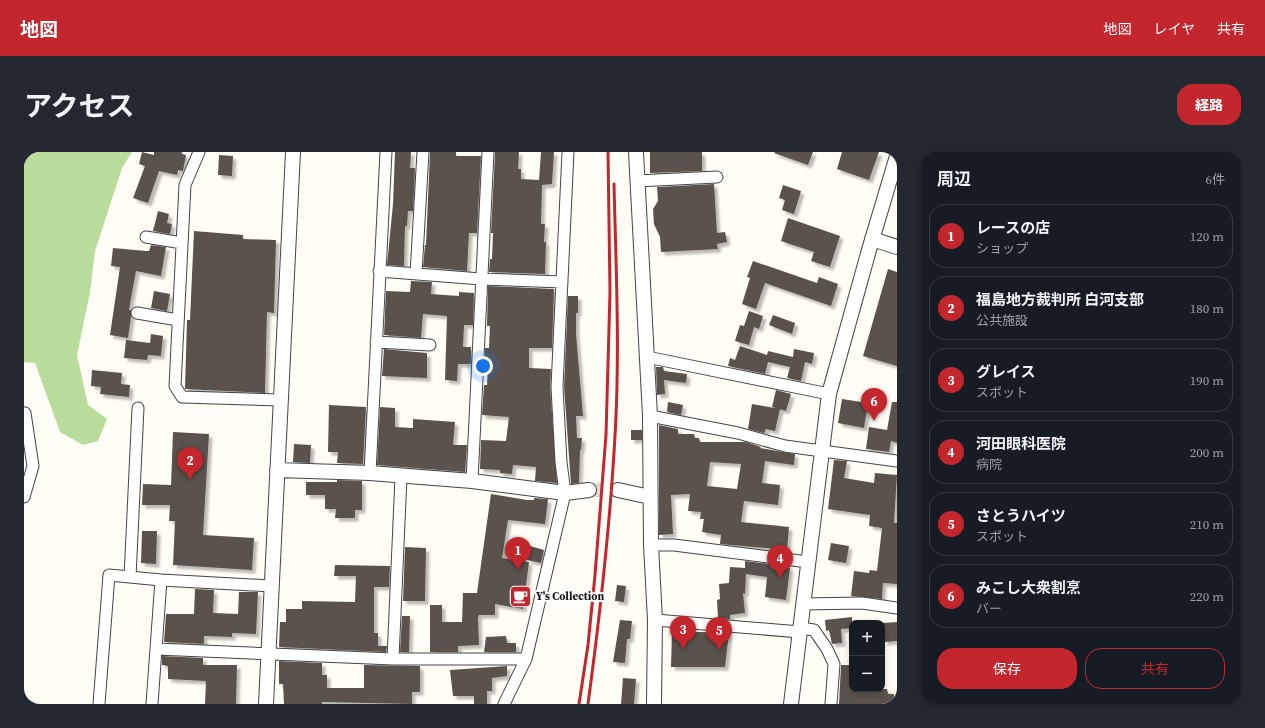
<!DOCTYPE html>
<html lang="ja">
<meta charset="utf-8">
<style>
:root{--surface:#171b24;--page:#242831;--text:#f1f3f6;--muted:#9ea1a6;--line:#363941;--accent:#c4262e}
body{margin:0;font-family:"Source Serif 4","Noto Sans JP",serif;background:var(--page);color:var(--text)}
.controls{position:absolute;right:12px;bottom:12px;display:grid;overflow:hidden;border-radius:8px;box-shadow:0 2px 6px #0003}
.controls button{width:36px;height:36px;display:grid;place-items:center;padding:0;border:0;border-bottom:1px solid var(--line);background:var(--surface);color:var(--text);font:20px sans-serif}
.you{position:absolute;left:459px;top:214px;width:14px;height:14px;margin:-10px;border:3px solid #fff;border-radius:50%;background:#1a73e8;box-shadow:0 0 0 6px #1a73e833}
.badge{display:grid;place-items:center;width:26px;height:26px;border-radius:50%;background:var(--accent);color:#fff;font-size:13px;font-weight:700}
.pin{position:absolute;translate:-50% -33px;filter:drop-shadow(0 1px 2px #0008)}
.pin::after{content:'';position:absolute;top:21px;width:14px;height:12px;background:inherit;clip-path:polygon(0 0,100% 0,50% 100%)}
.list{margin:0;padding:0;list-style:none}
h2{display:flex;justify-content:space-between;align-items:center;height:52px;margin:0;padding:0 16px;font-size:17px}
h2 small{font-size:13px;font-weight:400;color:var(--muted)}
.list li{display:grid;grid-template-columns:26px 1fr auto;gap:12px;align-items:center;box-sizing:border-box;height:64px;margin:0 8px 8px;padding:0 8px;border:1px solid var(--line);border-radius:16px}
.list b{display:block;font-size:15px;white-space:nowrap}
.list p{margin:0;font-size:13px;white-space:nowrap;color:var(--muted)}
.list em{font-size:13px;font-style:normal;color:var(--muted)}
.actions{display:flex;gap:8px;padding:12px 16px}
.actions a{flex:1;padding:9px 0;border:1px solid var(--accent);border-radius:16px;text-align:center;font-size:14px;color:var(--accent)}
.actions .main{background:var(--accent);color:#fff}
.map{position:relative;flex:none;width:873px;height:552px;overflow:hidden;border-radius:16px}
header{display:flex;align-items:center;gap:24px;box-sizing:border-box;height:56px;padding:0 20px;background:var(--accent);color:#fff}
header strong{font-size:19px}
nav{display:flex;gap:22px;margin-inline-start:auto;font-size:14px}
.intro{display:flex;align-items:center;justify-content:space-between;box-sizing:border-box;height:96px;padding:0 24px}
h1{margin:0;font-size:28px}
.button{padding:10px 18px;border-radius:16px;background:var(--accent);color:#fff;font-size:14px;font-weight:700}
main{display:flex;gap:24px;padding:0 24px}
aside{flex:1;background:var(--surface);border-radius:16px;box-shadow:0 2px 6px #0003}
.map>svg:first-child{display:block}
.forest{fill:#b9dc9c}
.building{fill:#5a524d;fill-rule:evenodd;filter:url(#shadow)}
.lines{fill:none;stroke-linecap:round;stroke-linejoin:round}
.tertiary-tunnel{stroke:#dbdad3;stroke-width:14;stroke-dasharray:14 7;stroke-linecap:butt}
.minor-casing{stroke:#444;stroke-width:13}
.tertiary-casing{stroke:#444;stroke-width:16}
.minor{stroke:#fff;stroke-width:11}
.tertiary{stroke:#fff;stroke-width:14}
.rail{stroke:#c4262e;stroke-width:3}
.labels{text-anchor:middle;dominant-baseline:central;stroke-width:4;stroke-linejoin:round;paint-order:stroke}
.poi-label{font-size:11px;font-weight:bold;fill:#111;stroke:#fff;text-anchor:start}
</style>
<header>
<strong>地図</strong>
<nav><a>地図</a><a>レイヤ</a><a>共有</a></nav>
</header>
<div class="intro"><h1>アクセス</h1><a class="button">経路</a></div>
<main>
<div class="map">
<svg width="873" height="552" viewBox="0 0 873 552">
<defs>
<filter id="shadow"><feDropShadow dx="3.5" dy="3.5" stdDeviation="1" flood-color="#0004"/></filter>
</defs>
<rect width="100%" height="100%" fill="#fffdf5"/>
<path class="forest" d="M0 0H108L98 16 71 99 66 140 53 203 64 253 83 267 74 289 59 293 36 280 11 211 0 210Z"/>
<path class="building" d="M118 0 130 3V0H158V2L162 3 159 19 154 18 153 23 135 19 124 51 109 46 121 14 115 12Z
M371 0H387L386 16H391L389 59H384L383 74H381L380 114 363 113 369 52Z
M406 0H432V4H457L453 81H445L443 119 399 115 401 93H402Z
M471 0H495L494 17H497V27L515 28 517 0H530L528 32 518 33 517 72H521L520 90H522L521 122 465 120 466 107H468L469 81H467Z
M626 0H678V19L626 21Z
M751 0H789L784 13 750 1Z
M818 0H855L845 28 813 17Z
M195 3 209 4 208 24 194 23Z
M690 32 693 81 701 80 703 90 693 92 694 97 637 100 636 85 630 72 629 57 634 49 633 35Z
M759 33 777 39 770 62 758 58 761 48 755 46Z
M134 59 145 62 143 71 148 72 146 82 129 79Z
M764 66 816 84 806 115 787 109 790 100 757 89Z
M170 79 219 83V87L252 88 250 161 243 160 241 241 161 237 163 168H166Z
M127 93 142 95 137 124 112 119 105 158H107V165L104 186 86 183 96 115 87 114 89 96 122 99H125Z
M729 109 793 131 795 125 814 132 807 154 741 131 732 157 718 152 726 126 723 125Z
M864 117 873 120V214L839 204Z
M387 129 408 130 407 142 435 144V140L450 141 449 173H440L439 195H447V212H434L433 229 421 228 423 164 399 162 397 186 360 183 362 139 386 140Z
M464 134 530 137 528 196H505V216L527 217 526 235 533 331 511 329 512 315 489 313 488 322 476 321V318L456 317 457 288 482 289 485 265 458 263 460 233H463L464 213H461V196H465L466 174H463Z
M130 139 146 142 143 159 127 156Z
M544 144H554V161H552V182L559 264H552L553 286H558L557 298H556L555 331 547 332 540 235Z
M725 159 739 164 735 177 730 175 725 193 711 189 716 173 720 174Z
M749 163 771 171 768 182 745 173Z
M127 182 139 184 137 204 124 203 123 208 100 206 102 188 126 191Z
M716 194 743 203 744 199 769 205 770 197 790 201 788 212 781 210 777 229 763 226 766 215 744 210 741 222 704 214 706 206 711 208Z
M360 197 403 201V226L358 224Z
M632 215H639L640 219 663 222 662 231 640 228 641 242 633 243Z
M68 218 98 221 97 232 106 233 105 245 76 242 77 235 67 234Z
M752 238 767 242 762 259 748 255Z
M818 247 844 251 840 276 814 271Z
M644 250 659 253 657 263 643 260Z
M868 250H873V291L867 289 865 300 842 297 845 275 863 278Z
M728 252 756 257 751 279 742 277 740 281 724 277Z
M305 253 342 255 339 312 313 311 314 300H304Z
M356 255 371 256V275L389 276V267L431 270 429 293H443L441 320 353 313Z
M635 273 654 277V282H670L671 286H675L676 290H722L737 295 736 296 771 302 770 313 741 309 738 331 756 333 754 353 720 349 717 370 765 375 763 398 696 392 697 383 678 380 680 367H676L677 360 664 359 666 342 647 343 649 382 635 383ZM686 310 717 312 713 337 683 334Z
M607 278H618V288H607Z
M149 280 185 282 179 383 230 386 228 418 149 413 151 369H145L146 353H118L119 332 147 333Z
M270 292 287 293 286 311 269 310Z
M810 308 823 309 820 326 850 331 851 321 873 323 870 371H873V432L859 431 858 447 827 444 830 419 845 421 846 418 853 419 858 376 845 374 846 363 804 357Z
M313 328 338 329V358H331V366H311L312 357H301V343H282V330H313Z
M467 342 503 348H510V346L524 347 521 372 484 368 478 406 505 410 499 457 471 452V463H455L454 466 455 493 434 494V500H406V453H418V470H438L439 441H453Z
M118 379H133L132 412 117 411Z
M807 391 825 394 822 411 804 408Z
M506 394 520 398 517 411 503 408Z
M381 395 402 396 401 449H379Z
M721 409 763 414 766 416 762 448 741 445 743 425 722 422 721 442 719 441 721 461 706 463V467L694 466 693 448 696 447 695 432 705 431 706 415 721 416Z
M311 413 366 414 365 435H350V481H354V494H363L362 500 255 495 256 470H262V457H278V449L331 450 332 424H310Z
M593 433 602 434 600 450 591 449Z
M171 437 190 438 189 461 214 462 215 440H234L232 482 208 481V485L180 484V492L140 490 142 462H170Z
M378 464H386L385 500H376Z
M828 465V476L817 477 818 491 808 492 805 478 802 479 801 468Z
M596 468 608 469 606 487H603L601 511 589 510Z
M873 470V489L860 490 859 471Z
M648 479 705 481 701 515H647Z
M482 484 483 491H492V500H460L462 485Z
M138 504 179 506V513H213L212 552H181L182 529 144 527V514L138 513Z
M255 509 298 511V523H303V536H340V513L396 514V540H388V552L298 550V552H260L259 532H255Z
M817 513H828V537H863L864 542H870V552H815Z
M483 514V524L468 526V539H463V552H450V544H429L426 518Z
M599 526 612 527 610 552H597Z"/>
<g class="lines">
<path class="tertiary-tunnel" d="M565 338H594"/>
<defs>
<path id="minor" d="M175 0 161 33 151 234 158 245 256 248
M613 29 693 25
M122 85 158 91
M355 119 457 127 538 130
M392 122 399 0
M113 161 154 168
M352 190 406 193
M623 205 805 242
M626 264 714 281 761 294 873 309
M346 321 362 0
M448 329 464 0
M0 345 9 314 1 261
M627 393H650L784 410
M106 425 114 256
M779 452 838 451 873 456
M631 468 776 480
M776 476 790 478 803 497 810 512 807 552
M132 497 369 507H502
M369 507 377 325
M75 552 85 423 137 428 248 434
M128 552 137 428
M480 552 502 507 541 341 537 310 533 235 544 0"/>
<path id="tertiary" d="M612 0 626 264 627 393 631 468 630 552
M848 87 873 95
M253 318 346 321 448 329 541 341 565 338
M594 338 626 345
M242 552 269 0
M767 552 805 242 845 98 873 4"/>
</defs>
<use href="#minor" class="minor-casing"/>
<use href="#tertiary" class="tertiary-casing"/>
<use href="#minor" class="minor"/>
<use href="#tertiary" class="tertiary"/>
<path class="rail" d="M555 552 564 493 571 423 582 283 586 140 584 0
M564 552C576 463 586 373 591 284 596 200 592 116 590 32"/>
</g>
<defs>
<symbol id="cafe-square" viewBox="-11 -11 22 22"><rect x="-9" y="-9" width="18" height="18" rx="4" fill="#c4262e" stroke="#fff"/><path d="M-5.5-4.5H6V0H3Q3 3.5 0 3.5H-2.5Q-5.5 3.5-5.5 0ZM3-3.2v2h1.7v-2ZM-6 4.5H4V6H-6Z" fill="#fff"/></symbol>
</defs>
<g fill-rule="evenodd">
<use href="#cafe-square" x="484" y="432" width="25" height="25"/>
</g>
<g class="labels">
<g class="poi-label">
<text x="512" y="444">Y's Collection</text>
</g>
</g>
</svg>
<div class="controls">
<button>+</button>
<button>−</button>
</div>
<div class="you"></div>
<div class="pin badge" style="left:494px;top:418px">1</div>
<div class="pin badge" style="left:166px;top:328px">2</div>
<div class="pin badge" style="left:659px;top:497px">3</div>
<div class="pin badge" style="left:756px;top:426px">4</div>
<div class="pin badge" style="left:695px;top:498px">5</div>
<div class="pin badge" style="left:850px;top:269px">6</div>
</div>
<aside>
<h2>周辺<small>6件</small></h2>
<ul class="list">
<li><span class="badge">1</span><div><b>レースの店</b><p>ショップ</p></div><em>120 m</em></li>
<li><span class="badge">2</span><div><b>福島地方裁判所 白河支部</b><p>公共施設</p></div><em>180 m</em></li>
<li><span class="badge">3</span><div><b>グレイス</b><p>スポット</p></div><em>190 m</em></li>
<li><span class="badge">4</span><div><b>河田眼科医院</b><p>病院</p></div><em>200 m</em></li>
<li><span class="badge">5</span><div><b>さとうハイツ</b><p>スポット</p></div><em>210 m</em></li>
<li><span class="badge">6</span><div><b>みこし大衆割烹</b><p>バー</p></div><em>220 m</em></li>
</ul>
<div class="actions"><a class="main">保存</a><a>共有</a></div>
</aside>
</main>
